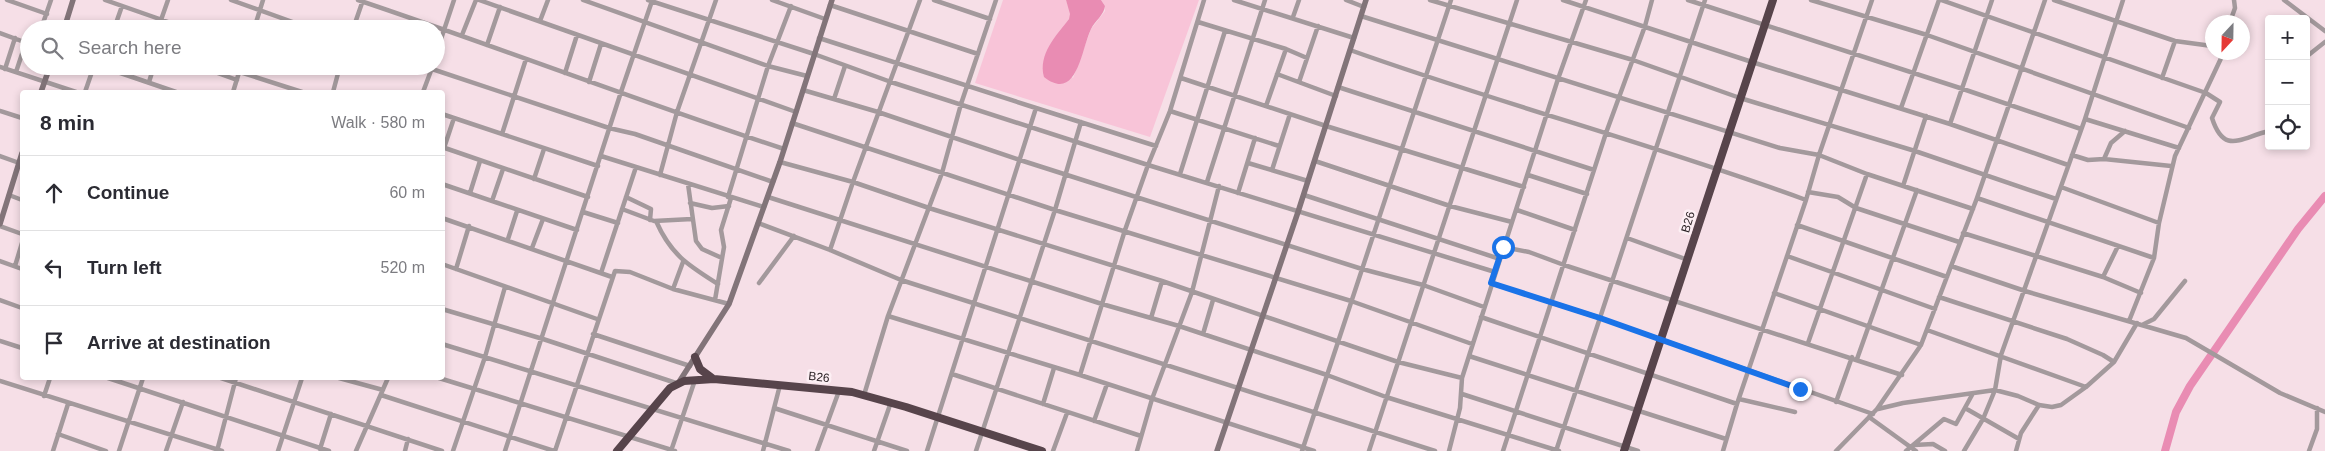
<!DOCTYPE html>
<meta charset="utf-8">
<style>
:root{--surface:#fff;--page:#f7f7f7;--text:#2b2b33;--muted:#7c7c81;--line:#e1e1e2}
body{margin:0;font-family:Arial,sans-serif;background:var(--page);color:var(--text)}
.controls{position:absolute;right:15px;top:15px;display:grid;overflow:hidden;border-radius:5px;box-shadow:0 2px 8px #0003}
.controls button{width:45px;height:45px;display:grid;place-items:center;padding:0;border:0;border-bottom:1px solid var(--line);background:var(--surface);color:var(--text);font:25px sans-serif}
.compass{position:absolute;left:2205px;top:15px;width:45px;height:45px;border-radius:50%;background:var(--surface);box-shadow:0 2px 8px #0003;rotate:202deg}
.stop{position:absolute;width:15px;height:15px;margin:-11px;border:4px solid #1a73e8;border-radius:50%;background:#fff}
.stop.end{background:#1a73e8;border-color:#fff;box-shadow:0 1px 5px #0008}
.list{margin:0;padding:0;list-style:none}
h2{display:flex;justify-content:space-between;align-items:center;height:65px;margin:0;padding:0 20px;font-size:21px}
h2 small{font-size:16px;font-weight:400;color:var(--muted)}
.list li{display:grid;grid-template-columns:32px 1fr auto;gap:15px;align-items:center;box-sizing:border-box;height:75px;padding:0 20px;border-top:1px solid var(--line)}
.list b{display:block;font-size:19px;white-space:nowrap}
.list em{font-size:16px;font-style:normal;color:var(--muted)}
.icon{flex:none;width:28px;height:28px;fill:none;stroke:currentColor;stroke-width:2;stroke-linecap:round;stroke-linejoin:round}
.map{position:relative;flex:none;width:2325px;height:451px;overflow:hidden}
.search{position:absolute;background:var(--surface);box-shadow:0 2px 8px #0003;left:20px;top:20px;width:425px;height:55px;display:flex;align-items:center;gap:12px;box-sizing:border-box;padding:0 18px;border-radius:28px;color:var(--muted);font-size:19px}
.panel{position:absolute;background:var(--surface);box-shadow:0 2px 8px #0003;left:20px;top:90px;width:425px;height:290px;border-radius:5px}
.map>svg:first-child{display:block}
.green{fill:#f8c4d8}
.water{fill:#e98cb3}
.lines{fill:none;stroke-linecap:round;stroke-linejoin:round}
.river{stroke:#e98cb3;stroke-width:8}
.street{stroke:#a3999c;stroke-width:4.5}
.secondary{stroke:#827479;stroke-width:5.5}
.highway{stroke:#57444b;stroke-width:8}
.route{stroke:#1a73e8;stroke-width:6}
.labels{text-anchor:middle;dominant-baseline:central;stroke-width:5;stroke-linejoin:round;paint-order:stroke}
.street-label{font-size:12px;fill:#271e21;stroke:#fdeff4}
</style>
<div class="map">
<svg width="2325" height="451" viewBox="0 0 2325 451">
<rect width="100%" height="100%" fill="#f6dfe7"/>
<path class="green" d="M1003 0H1066L1071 14 1069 19 1046 53 1073 78 1091 29 1105 11V6L1101 0H1199L1150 137 975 83Z"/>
<path class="water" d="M1066 0H1101L1105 6C1104 15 1095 21 1091 29 1081 50 1077 103 1044 77 1038 54 1056 36 1069 19L1070 14Z"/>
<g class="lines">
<path class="river" d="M2165 451 2176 412 2190 386 2298 229 2325 196"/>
<path class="street" d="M7 0 47 14
M105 0 188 29
M231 0 312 29
M358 0C501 48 641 102 784 149
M479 0 796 112
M583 0 768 66 807 76
M648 0 814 54 891 82 1148 165 1495 272
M772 0 825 19
M934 0 990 19
M1234 0 1354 38
M1346 0 1364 7
M1430 0 1633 60 1740 98 1915 151 2056 199
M1563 0 1752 62 1950 124 2068 165
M1688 0 1963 89 2081 129
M1811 0 1927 35 2189 128
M1941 0 2206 93 2220 102 2212 118C2224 155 2240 138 2269 131
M2054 0 2175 41 2212 46
M2284 0 2325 31
M830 5 978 54
M1361 16 1780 148 1819 155 1867 174 1973 209
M1293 17 1299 0
M161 20 168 0
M540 21 548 0
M66 22 86 29
M1198 22 1286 49 1307 58
M2230 22 2235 8 2234 0
M41 29 51 0
M114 29 122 6
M254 29 263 0
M353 29 363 0
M0 33 27 43
M462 35 476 0
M819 38 1036 108 927 451
M487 45 500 7
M1350 50C1501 104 1656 145 1806 200
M436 54 454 0
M2306 57 2325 42
M100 66 176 92
M198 66 237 80
M423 66 609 128 635 134 773 182
M0 67 76 92
M5 69 15 38
M16 72 26 42
M240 72 302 92
M565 73 577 35
M124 74 127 66
M1277 74 1336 96
M1181 78 1326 126 1524 187
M2162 78 2175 41
M149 82 154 66
M589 82 601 44
M1299 82 1318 26
M1338 87 1594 170
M803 90 878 112 1020 160 1362 269 1423 285 1484 307
M85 92 94 66
M233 92 241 66
M333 92 340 66
M423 92 432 68
M834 99 845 66
M1266 106 1286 49
M1036 108 1156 146
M1901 108 1939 0
M0 111 22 118
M1170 111 1279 146
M442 114 598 166
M2085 119 2179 148
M792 123 1055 210 1351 301 1472 344
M1950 124 1992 0
M502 134 526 59
M442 147 588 197
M444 148 454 118
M2072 155 2088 160 2104 159 2171 166
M0 156 22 164
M601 156 764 207
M2104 159 2111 143 2125 131
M1315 161 1450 206 1512 222
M780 162 853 182 929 208 1162 281 1398 362 1462 378
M1248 163 1308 181
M1272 170 1290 114
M1180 174 1225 31
M660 175 677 112 716 0
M1528 175 1587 194
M534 179 544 149
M1207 182 1265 0
M442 184 577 230
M688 184 696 241 702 249 722 258
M1903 186 1926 116
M2061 187 2159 223
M1808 192 1838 197 1856 208 1959 242
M470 193 480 161
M1238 193 1255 138
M9 195 22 200
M1304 195 1500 259
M626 197 651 209 650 220
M728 197 768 66 791 6
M768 197 1102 304 1179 326 1327 375 1386 397 1559 451
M1977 198 2154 258
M492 201 503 169
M690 203 712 208 729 206
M622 209 654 221 692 219
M1517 210 1575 230
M583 212 618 223
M442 218 612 277
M656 221C671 255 688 265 718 284
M758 223 830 250 901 280 1435 451
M1797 225 1947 277
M0 226 22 234
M1963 233 2103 277 2141 293
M1627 238 1688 260
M508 239 517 211
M1503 247 1529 252 1564 265 1902 375
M532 248 543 219
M830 250 853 182 920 0
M1787 256 1935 309
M0 261 22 269
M442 264 597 319
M15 266 22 243
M1951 266 2025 291 2186 338 2280 393 2325 412
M456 269 469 226
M601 273 636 167
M2103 277 2118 246
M759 283 794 236
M1491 283 1600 318 1873 414
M673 289 683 262
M1774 293 1921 345
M1939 297 2067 339 2103 355 2114 362
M0 300 22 308
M715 300 724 247 721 230 731 198
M442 309 543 339 676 383
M888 316 1080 375 1314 451
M1481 317 1737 404
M1151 318 1162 281
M2129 321 2154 258 2159 223 2175 156 2224 52
M2144 324 2154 319 2185 281
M1927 330 2086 387
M593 334 690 366
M1203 334 1213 300
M0 341 22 348
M1808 343 1867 174
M442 344 789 451
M1469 356 1726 439
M1857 359 1917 190
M952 374 1141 436
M1080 375 1125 230 1148 165 1170 111 1204 0
M108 378 329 451
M221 378 442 451
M339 378 383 390
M439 378 675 451
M0 381 222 451
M1462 394 1638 451
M381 395 554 451
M864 395 888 316 942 173 961 104 996 0
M44 396 50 378
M1739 399 1795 412
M1836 402 1852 357
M1043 404 1054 368
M774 408 907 451
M1965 408 2019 439
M1878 409 1903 403 1995 390 2018 396 2039 405 2052 407 2061 405 2086 387 2114 362 2137 323
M1869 417 1916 451
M1094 421 1107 384
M58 434 106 451
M1914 445 1933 444 1945 451
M320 449 331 414
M53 451 68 404
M119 451 143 378
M166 451 183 402
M217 451 236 378
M278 451 302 378
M356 451 388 378
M405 451 408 439
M453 451 485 357 505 287
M505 451 621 92 652 1
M555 451 615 271 630 272 673 289 729 304
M671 451 695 380
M763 451 780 385
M817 451 839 391
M874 451 891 402
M976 451 1055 210 1081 122
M1053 451 1067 413
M1137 451 1152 399 1192 292 1219 186
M1302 451 1451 0
M1369 451 1517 0
M1449 451 1460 408 1462 378 1469 356 1558 79 1586 0
M1503 451 1606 133 1645 26 1652 0
M1556 451 1705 0
M1723 451 1737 404 1806 200 1819 155 1872 0
M1836 451 1877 409 1921 345 1977 198 2045 0
M1906 451 1944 419 1956 424 1972 395
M1964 451 1983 419 1995 390 2001 355 2085 119 2123 0
M2016 451 2021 433 2039 405
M2309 451 2317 429V408"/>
<path class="secondary" d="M64 29 73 0
M41 92 50 66
M0 224 22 153
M679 382 729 304 780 162 832 0
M1217 451 1298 212 1366 0"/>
<path class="highway" d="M695 357 700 369 712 378
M617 451 670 388 684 381 714 379 852 392 906 407 1042 451
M1624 451 1773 0"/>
</g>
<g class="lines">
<path class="route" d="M1503 247 1491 283 1600 318 1800 389"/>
</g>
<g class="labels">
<g class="street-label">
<text transform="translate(1688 222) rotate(-73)">B26</text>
<text transform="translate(819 377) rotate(6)">B26</text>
</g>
</g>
</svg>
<div class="controls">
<button>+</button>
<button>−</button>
<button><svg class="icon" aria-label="locate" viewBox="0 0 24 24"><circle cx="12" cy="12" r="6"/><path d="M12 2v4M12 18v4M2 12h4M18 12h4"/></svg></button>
</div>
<svg class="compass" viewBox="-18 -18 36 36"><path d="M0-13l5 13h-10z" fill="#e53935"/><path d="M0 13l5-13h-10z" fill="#7c7c81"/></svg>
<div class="stop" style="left:1503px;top:247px"></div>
<div class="stop end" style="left:1800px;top:389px"></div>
<div class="search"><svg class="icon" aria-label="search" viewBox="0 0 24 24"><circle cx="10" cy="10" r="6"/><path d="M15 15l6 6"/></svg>Search here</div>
<section class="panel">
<h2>8 min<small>Walk · 580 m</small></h2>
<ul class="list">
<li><svg class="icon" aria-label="ahead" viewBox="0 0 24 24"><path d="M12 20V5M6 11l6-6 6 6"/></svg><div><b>Continue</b></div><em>60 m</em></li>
<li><svg class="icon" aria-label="left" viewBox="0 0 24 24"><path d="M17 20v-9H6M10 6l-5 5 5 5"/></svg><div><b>Turn left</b></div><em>520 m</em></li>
<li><svg class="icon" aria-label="arrive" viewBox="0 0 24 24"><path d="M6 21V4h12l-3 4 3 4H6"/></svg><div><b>Arrive at destination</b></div></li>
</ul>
</section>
</div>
